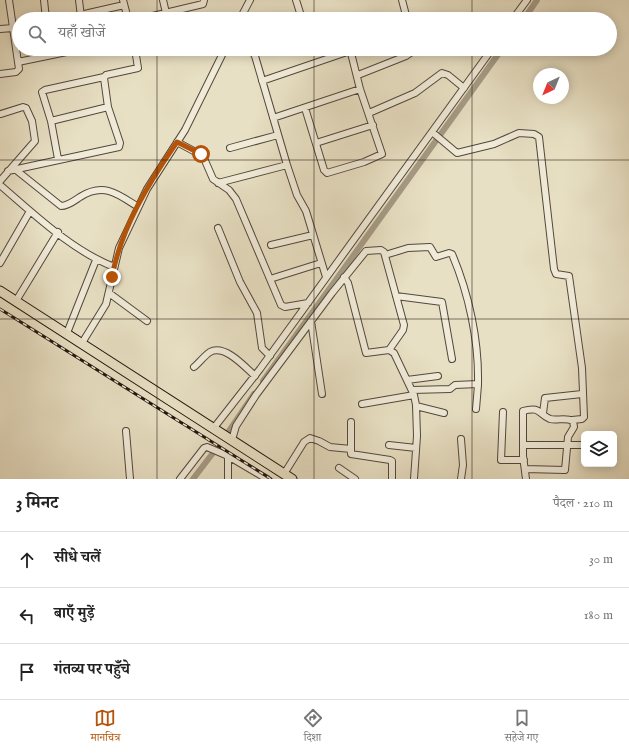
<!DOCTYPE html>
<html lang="hi">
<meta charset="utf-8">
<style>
:root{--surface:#fff;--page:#f2f2f2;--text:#222;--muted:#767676;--line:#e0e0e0;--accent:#b45309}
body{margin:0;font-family:"IM FELL English","Noto Serif Devanagari",serif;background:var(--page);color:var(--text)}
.controls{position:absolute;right:12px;bottom:12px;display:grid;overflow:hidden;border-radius:6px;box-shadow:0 2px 10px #0003}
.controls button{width:36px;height:36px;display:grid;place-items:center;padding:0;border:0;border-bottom:1px solid var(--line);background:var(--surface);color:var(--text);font:20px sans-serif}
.compass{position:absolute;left:533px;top:68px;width:36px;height:36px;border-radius:50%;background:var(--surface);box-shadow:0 2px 10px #0003;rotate:223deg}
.stop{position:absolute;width:12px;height:12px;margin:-9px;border:3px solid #b45309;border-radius:50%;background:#fff}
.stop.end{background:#b45309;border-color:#fff;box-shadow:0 1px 4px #0008}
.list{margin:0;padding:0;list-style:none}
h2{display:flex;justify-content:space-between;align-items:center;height:52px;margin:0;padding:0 16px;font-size:17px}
h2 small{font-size:13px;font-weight:400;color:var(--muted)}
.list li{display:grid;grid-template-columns:26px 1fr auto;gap:12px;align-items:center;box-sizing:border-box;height:56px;padding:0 16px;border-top:1px solid var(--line)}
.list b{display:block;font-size:15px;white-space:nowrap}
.list em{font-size:13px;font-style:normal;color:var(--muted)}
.icon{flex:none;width:22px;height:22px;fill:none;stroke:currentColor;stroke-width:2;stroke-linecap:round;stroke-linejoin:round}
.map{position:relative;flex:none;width:629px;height:479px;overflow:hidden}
.search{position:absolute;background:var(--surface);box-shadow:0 2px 10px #0003;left:12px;right:12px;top:12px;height:44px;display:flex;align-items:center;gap:10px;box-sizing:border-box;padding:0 14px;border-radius:22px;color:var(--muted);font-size:15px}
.sheet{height:220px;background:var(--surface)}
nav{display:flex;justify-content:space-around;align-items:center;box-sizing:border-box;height:56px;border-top:1px solid var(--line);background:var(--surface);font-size:11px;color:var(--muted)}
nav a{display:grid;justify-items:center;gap:2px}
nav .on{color:var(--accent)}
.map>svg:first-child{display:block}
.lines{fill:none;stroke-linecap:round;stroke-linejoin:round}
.canal{stroke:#a59b86;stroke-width:6}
.minor-casing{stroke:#54473b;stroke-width:8}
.highway-casing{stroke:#22140d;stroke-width:11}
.minor{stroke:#f0ebd9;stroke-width:6}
.highway{stroke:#e8e0c4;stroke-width:9}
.rail-casing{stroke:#22140d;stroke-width:3}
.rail{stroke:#f0ebd9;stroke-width:1.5;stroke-dasharray:4.5;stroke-linecap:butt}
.route{stroke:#b45309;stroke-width:5}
.grid{fill:none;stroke:#22140d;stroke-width:1;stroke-opacity:0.55}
</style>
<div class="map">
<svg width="629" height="479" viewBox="0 0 629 479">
<rect width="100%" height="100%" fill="#e8e0c4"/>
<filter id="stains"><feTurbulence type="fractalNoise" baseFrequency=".005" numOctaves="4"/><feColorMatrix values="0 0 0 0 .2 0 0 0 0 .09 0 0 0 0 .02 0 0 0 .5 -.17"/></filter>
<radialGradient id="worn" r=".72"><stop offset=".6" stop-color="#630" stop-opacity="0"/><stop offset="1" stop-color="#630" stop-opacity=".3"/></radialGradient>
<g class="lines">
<path class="canal" d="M524 19 537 0
M263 381 502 49
M225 437 254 394
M193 479 216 449"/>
<defs>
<path id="minor" d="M44 0 46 19
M79 0 81 17
M123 0 128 19
M163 0 166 13
M296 0 302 19
M402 0 407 19
M80 15 124 5
M140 19 203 4 204 0
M240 19 250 0
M513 19 527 0
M0 29 13 28
M251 49 255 56 287 165 297 195 306 211 326 277
M18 62 81 49
M0 74 16 72 19 69 9 0
M358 75 406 56 416 49
M262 81 350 51
M305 108 324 170 327 173 364 162 382 154 360 89 350 49
M369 113 415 93 442 73 448 75 464 88
M273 118 360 89
M51 121 108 107
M432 132 457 153 494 144 519 133 534 134 539 137 554 269 556 274 569 276 582 368 584 417 582 419 572 420
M177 142 203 156 213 179 229 190 236 199 281 305 285 307 308 303
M316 143 373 125
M230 148 278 135
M58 159 51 121 42 92 45 90 104 77
M16 170 61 206C68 206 74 201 80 197 104 182 118 194 138 207
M8 171 119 147 120 143 108 107 104 78 106 75 138 68 135 49
M0 181 35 141 32 121 26 108 23 107 1 114
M218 183 287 165
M0 185C34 214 71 250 114 267
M218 228 240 282 257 313 262 348 270 356
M271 245 313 235
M385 255 408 248 430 247 436 257 449 253 452 254C469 294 479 341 478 384L455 385 450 389 412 390
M0 263 30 211
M344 277 348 283 366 353 389 350 394 353 414 395 416 405 417 436 414 479
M270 279 321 263
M109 293 147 321
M396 296 442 302 452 359
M16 301 58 232
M311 321 322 394
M67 333 96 260
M82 343 106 304 119 248 147 189 185 130 225 49
M194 367C199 363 204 356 210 352 225 344 245 367 255 376
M407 380 438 376
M362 404 414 395
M416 406 444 413
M476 409 478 385
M503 412 501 460H524
M543 413 545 398 582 394
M351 422V454L390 460 392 461V479
M213 429 260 369 492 49
M126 431 130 479
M232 440 236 426 256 395 332 293 366 251 381 250 384 252 404 325 403 330 389 350
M389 445 416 448
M523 445H584
M339 468 355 479
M525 469 565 470 568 437 574 427 573 421C565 417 557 421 550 419 538 414 541 406 523 411V456L526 479
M284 474 304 442 310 438 319 441 330 447 351 449
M180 479 204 448 207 447 228 456 267 479
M228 479V456
M461 479 463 465 461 439"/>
<path id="highway" d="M0 291 292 479"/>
</defs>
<use href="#minor" class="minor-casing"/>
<use href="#highway" class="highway-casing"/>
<use href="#minor" class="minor"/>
<use href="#highway" class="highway"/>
<defs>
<path id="rail" d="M0 309 271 479"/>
</defs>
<use href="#rail" class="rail-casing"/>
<use href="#rail" class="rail"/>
</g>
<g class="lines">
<path class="route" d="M112 277C121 228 149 182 177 142L201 154"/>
</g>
<path class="grid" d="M157 0V19M314 0V19M472 0V19M157 49V479M314 49V479M472 49V479M0 160H629M0 319H629"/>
<rect width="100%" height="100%" filter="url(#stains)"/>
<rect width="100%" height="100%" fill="url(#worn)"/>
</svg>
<div class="controls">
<button><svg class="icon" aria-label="layers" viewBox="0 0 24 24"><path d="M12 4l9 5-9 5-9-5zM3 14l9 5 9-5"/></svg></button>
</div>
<svg class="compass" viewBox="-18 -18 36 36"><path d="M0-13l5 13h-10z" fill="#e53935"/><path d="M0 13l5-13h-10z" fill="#767676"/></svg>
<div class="stop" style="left:201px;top:154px"></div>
<div class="stop end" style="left:112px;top:277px"></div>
<div class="search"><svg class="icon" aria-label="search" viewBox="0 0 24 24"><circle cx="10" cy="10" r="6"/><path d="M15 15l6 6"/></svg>यहाँ खोजें</div>
</div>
<section class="sheet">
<h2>3 मिनट<small>पैदल · 210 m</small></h2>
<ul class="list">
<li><svg class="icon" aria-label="ahead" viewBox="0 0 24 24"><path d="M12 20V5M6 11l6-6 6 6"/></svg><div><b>सीधे चलें</b></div><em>30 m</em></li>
<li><svg class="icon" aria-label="left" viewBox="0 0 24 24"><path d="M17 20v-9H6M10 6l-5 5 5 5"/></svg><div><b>बाएँ मुड़ें</b></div><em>180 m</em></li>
<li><svg class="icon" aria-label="arrive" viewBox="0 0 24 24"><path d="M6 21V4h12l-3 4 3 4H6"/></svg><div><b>गंतव्य पर पहुँचे</b></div></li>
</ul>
</section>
<nav>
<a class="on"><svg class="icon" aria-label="map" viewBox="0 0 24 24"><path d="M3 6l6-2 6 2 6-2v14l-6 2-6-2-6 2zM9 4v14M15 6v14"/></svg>मानचित्र</a>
<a><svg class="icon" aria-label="directions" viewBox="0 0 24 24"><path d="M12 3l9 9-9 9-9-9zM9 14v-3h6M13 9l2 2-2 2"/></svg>दिशा</a>
<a><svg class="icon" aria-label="saved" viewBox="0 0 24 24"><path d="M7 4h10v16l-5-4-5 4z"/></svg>सहेजे गए</a>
</nav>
